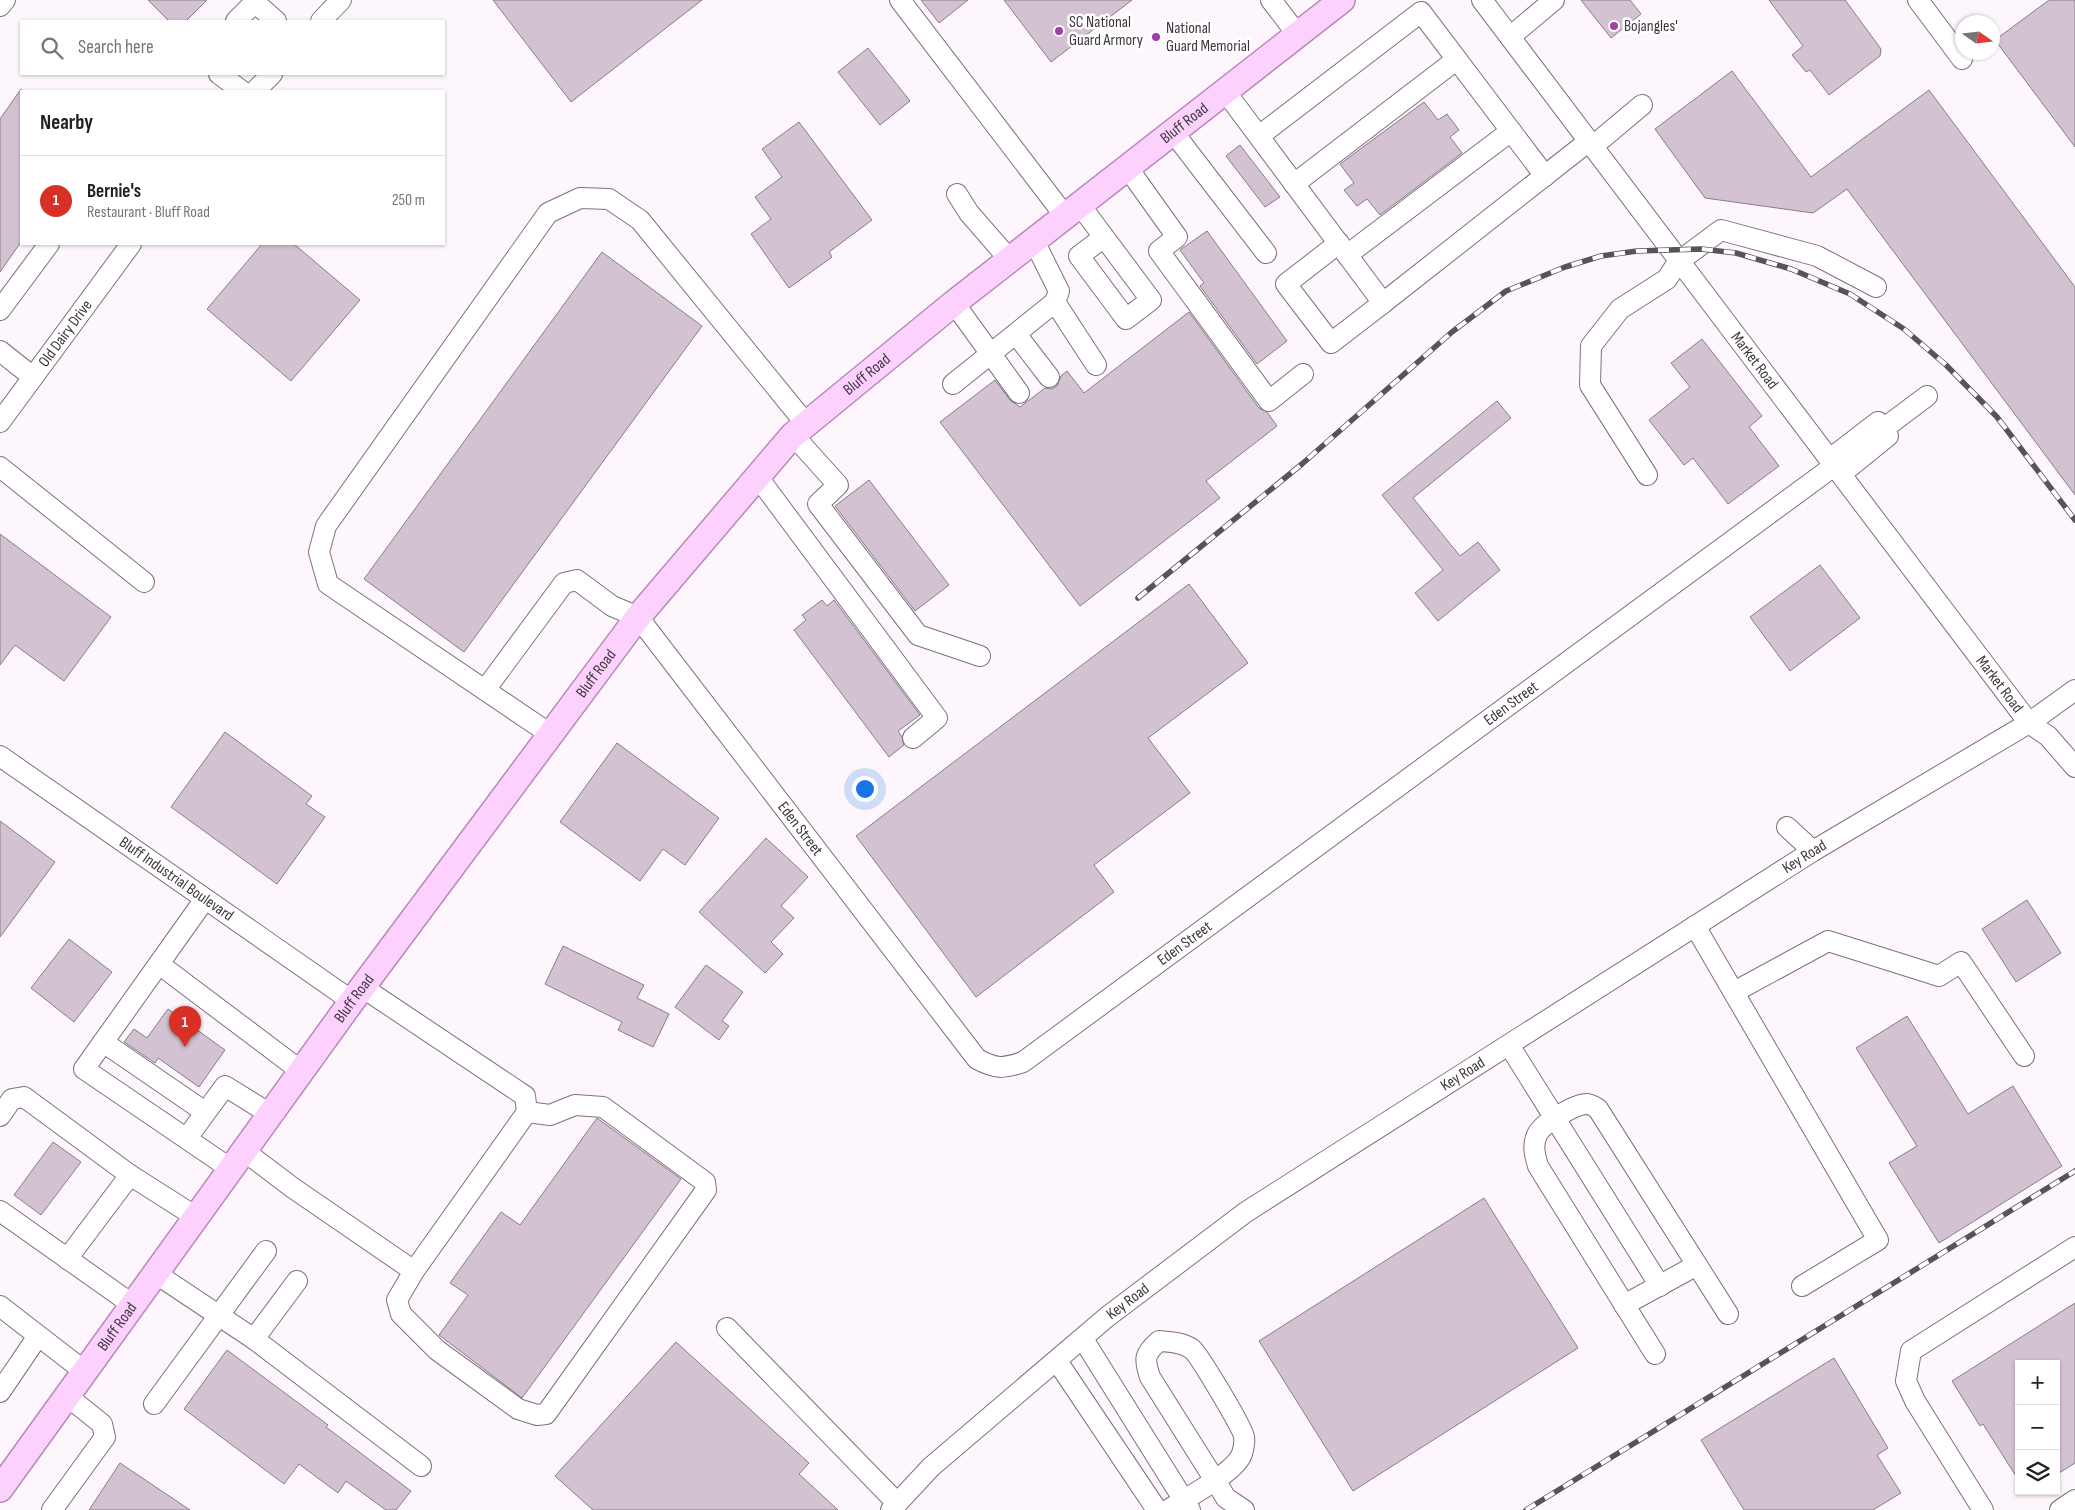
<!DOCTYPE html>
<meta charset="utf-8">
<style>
:root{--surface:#fff;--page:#f2f2f2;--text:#202124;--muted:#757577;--line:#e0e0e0;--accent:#d93025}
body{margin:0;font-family:"Sofia Sans Condensed",sans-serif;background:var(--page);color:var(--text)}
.controls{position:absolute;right:15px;bottom:15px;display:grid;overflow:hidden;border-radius:0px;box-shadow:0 1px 4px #0004}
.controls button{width:45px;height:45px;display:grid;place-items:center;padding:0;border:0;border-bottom:1px solid var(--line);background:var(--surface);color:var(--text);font:25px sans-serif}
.compass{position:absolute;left:1955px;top:15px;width:45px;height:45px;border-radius:50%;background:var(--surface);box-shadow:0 1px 4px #0004;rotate:104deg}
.you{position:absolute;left:864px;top:788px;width:18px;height:18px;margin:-12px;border:4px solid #fff;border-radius:50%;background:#1a73e8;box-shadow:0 0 0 8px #1a73e833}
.badge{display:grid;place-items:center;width:32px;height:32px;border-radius:50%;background:var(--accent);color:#fff;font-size:16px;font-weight:700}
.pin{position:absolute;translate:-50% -41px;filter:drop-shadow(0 1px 2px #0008)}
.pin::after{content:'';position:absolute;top:26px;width:18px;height:15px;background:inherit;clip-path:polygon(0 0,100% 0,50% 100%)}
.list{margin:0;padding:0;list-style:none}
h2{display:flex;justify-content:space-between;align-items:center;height:65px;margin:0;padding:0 20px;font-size:21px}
h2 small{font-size:16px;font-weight:400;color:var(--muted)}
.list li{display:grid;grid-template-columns:32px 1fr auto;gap:15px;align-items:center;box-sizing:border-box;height:90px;padding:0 20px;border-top:1px solid var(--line)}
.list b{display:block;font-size:19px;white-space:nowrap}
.list p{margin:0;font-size:16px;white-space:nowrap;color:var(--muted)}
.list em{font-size:16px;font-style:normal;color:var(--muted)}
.icon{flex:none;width:28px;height:28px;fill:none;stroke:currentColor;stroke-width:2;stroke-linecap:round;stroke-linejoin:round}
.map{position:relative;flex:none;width:2075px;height:1510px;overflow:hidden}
.search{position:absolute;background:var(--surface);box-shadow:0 1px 4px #0004;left:20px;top:20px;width:425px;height:55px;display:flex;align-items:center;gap:12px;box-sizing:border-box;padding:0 18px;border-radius:0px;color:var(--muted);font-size:19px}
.panel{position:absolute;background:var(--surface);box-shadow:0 1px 4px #0004;left:20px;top:90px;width:425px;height:155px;border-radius:0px}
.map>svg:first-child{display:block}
.building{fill:#d3c3d2;stroke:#8a7b8a}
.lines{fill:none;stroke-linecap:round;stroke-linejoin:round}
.minor-casing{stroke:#7f707e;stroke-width:22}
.major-casing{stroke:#b988ba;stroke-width:28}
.minor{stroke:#fff;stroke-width:20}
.major{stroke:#fdd1fd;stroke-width:25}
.rail-casing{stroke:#595359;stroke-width:5.5}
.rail{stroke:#fff;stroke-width:4;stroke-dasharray:11;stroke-linecap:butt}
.poi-dot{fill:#a13ea5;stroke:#fff;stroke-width:2}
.labels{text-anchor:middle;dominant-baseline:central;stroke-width:5;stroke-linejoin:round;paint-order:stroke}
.poi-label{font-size:16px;fill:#3e373e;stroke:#fff;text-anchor:start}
.street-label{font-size:16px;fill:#3e373e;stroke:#fff}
</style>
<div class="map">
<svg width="2075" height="1510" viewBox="0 0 2075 1510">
<rect width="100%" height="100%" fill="#fdf7fd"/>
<path class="building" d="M148 0H207L186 21H169Z
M493 0H702L571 102Z
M921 0H968L939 23Z
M1004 0H1132L1051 62Z
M1581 0H1630L1641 14 1611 38Z
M1769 0H1845L1881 49 1880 56 1829 95 1810 70 1806 72 1792 55 1803 46Z
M2049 0H2075V147L1995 40Z
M868 48 910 101 880 125 838 72Z
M1732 71 1811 177 1929 90 2075 287V495L1847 189 1813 213 1705 198 1655 129Z
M21 89V242L0 272V119Z
M1424 102 1438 120 1447 114 1459 130 1450 137 1462 153 1380 215 1367 199 1357 206 1344 190 1354 183 1340 164Z
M799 122 872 220 829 252 832 257 789 288 751 234 771 219 755 197 782 177 762 149Z
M1240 145 1280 197 1265 207 1226 156Z
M1207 231 1287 341 1257 364 1200 286 1204 283 1180 250Z
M262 244H294L360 300 291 381 207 309Z
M602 252 702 326 464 652 364 579Z
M1189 312 1259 408 1267 412 1277 426 1206 481 1220 498 1080 606 940 422 995 380 1010 400 1020 407 1045 388 1051 389 1057 386 1061 376 1067 371 1084 393Z
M1702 339 1762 416 1749 427 1779 466 1728 504 1693 458 1684 465 1649 420 1690 387 1671 363Z
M1497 401 1511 418 1413 498 1460 556 1478 542 1500 570 1438 621 1415 593 1443 570 1382 495Z
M869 480 949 585 915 611 835 506Z
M0 534 111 617 64 681 15 645 0 665Z
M1820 565 1860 618 1790 671 1750 617Z
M1189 584 1248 663 1148 738 1190 793 1094 865 1114 892 976 997 856 836Z
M822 600 827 606 834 600 920 715 898 731 902 737 904 745 889 757 794 630 806 620 802 615Z
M225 732 312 796 306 804 325 817 277 884 171 807Z
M617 743 719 818 685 865 663 849 640 881 560 822Z
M0 821 55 862 0 937Z
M766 838 808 877 781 906 794 918 771 942 783 954 765 973 699 912Z
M2027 900 2061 953 2016 982 1982 929Z
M69 939 112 972 74 1022 31 988Z
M563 946 644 985 637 998 669 1014 653 1047 618 1030 622 1022 545 984Z
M706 965 743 992 722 1021 729 1026 719 1040 675 1007Z
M168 1009 225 1050 199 1087 158 1058 155 1063 124 1042 134 1029 147 1038Z
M1907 1016 1968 1114 2013 1086 2062 1166 1939 1243 1889 1163 1917 1146 1856 1048Z
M597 1118 681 1179 522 1398 439 1335 468 1295 450 1283 501 1212 520 1225Z
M53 1142 81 1162 41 1215 14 1195Z
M1484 1198 1578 1348 1353 1491 1259 1341Z
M2075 1303V1463L2056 1475V1364H2019V1481L1983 1424 1980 1426 1952 1381Z
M676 1342 809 1463 799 1474 838 1510H593L555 1476Z
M227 1350 328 1425 326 1427 411 1491 396 1510H386L346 1481 338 1493 299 1464 284 1484 184 1409Z
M1834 1358 1888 1448 1877 1455 1901 1493 1873 1510H1744L1701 1440Z
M120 1463 190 1510H89Z"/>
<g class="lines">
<defs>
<g id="minor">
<path d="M900 0 1065 216"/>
<path d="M1271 0 1297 34"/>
<path id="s1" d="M1482 0 2029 723 2048 736 2075 767"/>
<path d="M1918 0 1962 59"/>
<path d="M0 6 5 0"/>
<path d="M236 21 250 7 259 6 276 21"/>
<path d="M321 21 341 0"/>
<path d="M1510 37 1554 0"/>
<path d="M219 74 242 91"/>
<path d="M255 91 272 74"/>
<path d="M1225 91 1383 303 1589 141"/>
<path d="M1173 132 1266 253"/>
<path d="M1259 136 1421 12 1545 176"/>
<path d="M1593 146 1642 105"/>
<path d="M1127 167 1177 237 1159 251 1269 401 1303 374"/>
<path d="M1294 184 1456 60"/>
<path d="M957 194 969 213 1010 260"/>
<path d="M1080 205 1151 300 1126 319 1079 256 1104 237"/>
<path d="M1034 241 1059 291 1055 302 1096 365"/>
<path d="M1339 243 1286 284 1331 343 1383 303"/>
<path d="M1347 255 1511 131"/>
<path d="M954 303 1019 393"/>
<path d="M0 310 49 244"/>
<path d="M1016 334 1049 377"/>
<path d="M0 351 33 377"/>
<path d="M953 384 1055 302"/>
<path id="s2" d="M0 422 131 244"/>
<path d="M1883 429 1927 396"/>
<path d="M793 435 838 485 818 504 918 635 980 656"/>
<path d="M1830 459 1878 422"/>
<path d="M0 467 144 582"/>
<path d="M1841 474 1888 436"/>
<path d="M1647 475 1590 385 1591 346 1620 309 1667 279 1678 262 1721 230 1817 256 1876 287"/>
<path d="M757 476 937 718 913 738"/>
<path id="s3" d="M485 690 564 583 577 580 612 606 638 617 977 1059C996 1069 1003 1069 1023 1062L1834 466"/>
<path d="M550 734 328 584 319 552 326 526 548 213 580 198 609 199 640 220 806 424"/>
<path id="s4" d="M0 756 352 1001"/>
<path d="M1787 827 1813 851"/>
<path d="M205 899 84 1069 231 1169"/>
<path d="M1695 926 1878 1240 1802 1286"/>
<path d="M159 964 301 1071"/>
<path d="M1734 992 1828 941 1939 976 1961 962 2024 1056"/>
<path d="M103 1042 205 1112"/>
<path d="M1509 1045 1660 1286"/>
<path d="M0 1116 12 1099 24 1097 130 1175 196 1217"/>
<path d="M187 1138 225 1086 270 1114"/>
<path d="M244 1151 293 1188 414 1271 527 1112 525 1096 362 987"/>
<path d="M0 1211 133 1305"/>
<path d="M67 1259 130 1175"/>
<path d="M414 1271 397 1300 401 1314 437 1350 518 1409 537 1415 546 1414 706 1190 705 1182 603 1107 575 1105 550 1115 527 1112"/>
<path d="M155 1273 254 1339 297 1281"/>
<path d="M1624 1305 1697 1265"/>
<path d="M0 1306 84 1371"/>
<path d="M727 1328 897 1503"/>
<path d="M254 1339 421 1466"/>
<path d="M1083 1339 1190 1510"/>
<path d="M1655 1354 1538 1166C1535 1156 1532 1145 1537 1135 1541 1124 1575 1104 1587 1104 1590 1104 1595 1107 1598 1109L1728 1314"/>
<path d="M1057 1361 1157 1510"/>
<path d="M0 1392 38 1336"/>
<path d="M154 1404 266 1251"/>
<path d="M52 1510 105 1437 102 1424 67 1396"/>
<path id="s5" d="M891 1510 931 1467 1107 1317 1246 1212 1813 851 2029 723 2075 690"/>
<path d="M1168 1510C1186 1498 1232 1474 1241 1456 1243 1452 1245 1442 1244 1437 1243 1428 1199 1355 1192 1349 1182 1342 1170 1342 1159 1341 1144 1354 1144 1359 1150 1377L1226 1498 1244 1510"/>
<path d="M1983 1510 1915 1401 1906 1381 1911 1351 2075 1247"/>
<path d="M2060 1510 2075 1500"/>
</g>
<g id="major">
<path id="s6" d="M0 1489 352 1001 638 617 793 435 954 303 1342 0"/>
</g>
</defs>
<use href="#minor" class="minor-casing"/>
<use href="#major" class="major-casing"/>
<use href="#minor" class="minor"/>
<use href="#major" class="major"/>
<defs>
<path id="rail" d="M1138 598 1302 464 1452 332 1506 291 1565 267 1601 256 1637 251 1701 249 1736 253 1791 269 1850 294 1904 329 1946 365 1997 417 2075 520
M1526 1510 2075 1171"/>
</defs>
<use href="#rail" class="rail-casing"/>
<use href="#rail" class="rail"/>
</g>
<g class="poi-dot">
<circle cx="1614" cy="26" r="5"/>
<circle cx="1059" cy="31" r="5"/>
<circle cx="1156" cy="37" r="5"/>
</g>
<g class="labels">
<g class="poi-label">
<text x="1069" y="22">SC National<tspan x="1069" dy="18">Guard Armory</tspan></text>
<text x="1624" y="26">Bojangles'</text>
<text x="1166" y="28">National<tspan x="1166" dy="18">Guard Memorial</tspan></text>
</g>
<g class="street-label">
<text stroke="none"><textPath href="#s6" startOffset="1820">Bluff Road</textPath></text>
<text stroke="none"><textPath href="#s2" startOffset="110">Old Dairy Drive</textPath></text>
<text stroke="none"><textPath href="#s1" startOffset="452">Market Road</textPath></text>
<text stroke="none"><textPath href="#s6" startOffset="1415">Bluff Road</textPath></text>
<text stroke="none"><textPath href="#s6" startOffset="1010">Bluff Road</textPath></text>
<text stroke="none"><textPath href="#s1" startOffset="858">Market Road</textPath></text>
<text stroke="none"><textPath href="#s3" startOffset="1429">Eden Street</textPath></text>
<text stroke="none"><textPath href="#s3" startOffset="485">Eden Street</textPath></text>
<text stroke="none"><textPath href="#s5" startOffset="1126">Key Road</textPath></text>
<text stroke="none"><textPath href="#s4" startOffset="215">Bluff Industrial Boulevard</textPath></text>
<text stroke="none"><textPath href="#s3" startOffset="1024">Eden Street</textPath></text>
<text stroke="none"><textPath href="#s6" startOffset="605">Bluff Road</textPath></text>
<text stroke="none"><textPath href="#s5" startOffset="721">Key Road</textPath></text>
<text stroke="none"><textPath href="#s5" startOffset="316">Key Road</textPath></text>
<text stroke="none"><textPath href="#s6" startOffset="200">Bluff Road</textPath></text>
</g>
</g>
</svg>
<div class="controls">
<button>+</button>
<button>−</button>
<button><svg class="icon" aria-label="layers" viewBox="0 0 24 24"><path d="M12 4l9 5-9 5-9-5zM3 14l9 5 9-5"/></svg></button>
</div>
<svg class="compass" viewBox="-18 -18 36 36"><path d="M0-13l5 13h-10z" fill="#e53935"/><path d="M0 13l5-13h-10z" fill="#757577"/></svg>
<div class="you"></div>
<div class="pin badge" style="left:185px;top:1047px">1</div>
<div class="search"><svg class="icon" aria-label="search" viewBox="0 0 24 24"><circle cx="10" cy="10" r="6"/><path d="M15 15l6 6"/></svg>Search here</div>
<section class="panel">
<h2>Nearby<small></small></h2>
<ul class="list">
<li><span class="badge">1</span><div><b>Bernie's</b><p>Restaurant · Bluff Road</p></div><em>250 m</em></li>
</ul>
</section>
</div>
